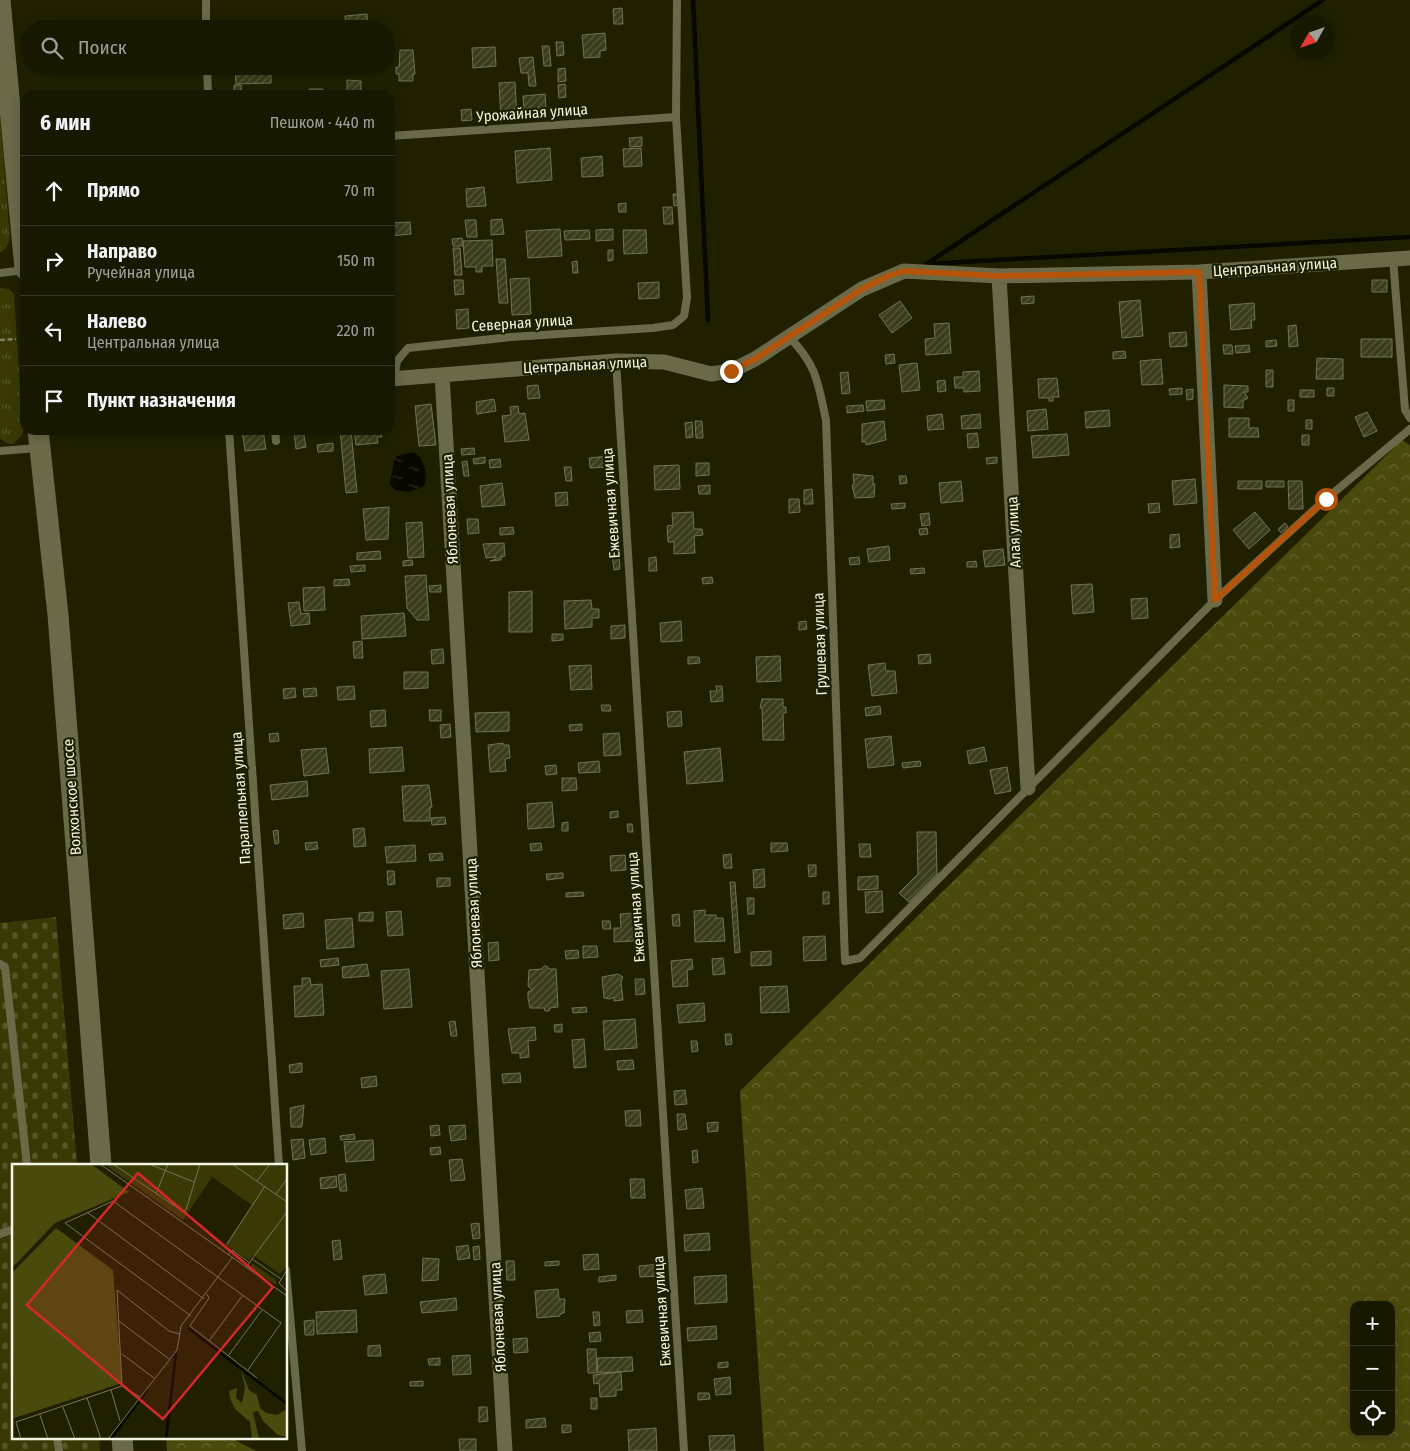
<!DOCTYPE html>
<html lang="ru">
<meta charset="utf-8">
<style>
:root{--surface:#181801;--page:#21210b;--text:#f1f3f6;--muted:#9fa099;--line:#363723}
body{margin:0;font-family:"Fira Sans Condensed",sans-serif;background:var(--page);color:var(--text)}
.controls{position:absolute;right:15px;bottom:15px;display:grid;overflow:hidden;border-radius:10px;box-shadow:0 2px 12px #0003}
.controls button{width:45px;height:45px;display:grid;place-items:center;padding:0;border:0;border-bottom:1px solid var(--line);background:var(--surface);color:var(--text);font:25px sans-serif}
.compass{position:absolute;left:1290px;top:15px;width:45px;height:45px;border-radius:50%;background:var(--surface);box-shadow:0 2px 12px #0003;rotate:230deg}
.stop{position:absolute;width:15px;height:15px;margin:-11px;border:4px solid #b45309;border-radius:50%;background:#fff}
.stop.end{background:#b45309;border-color:#fff;box-shadow:0 1px 5px #0008}
.list{margin:0;padding:0;list-style:none}
h2{display:flex;justify-content:space-between;align-items:center;height:65px;margin:0;padding:0 20px;font-size:21px}
h2 small{font-size:16px;font-weight:400;color:var(--muted)}
.list li{display:grid;grid-template-columns:32px 1fr auto;gap:15px;align-items:center;box-sizing:border-box;height:70px;padding:0 20px;border-top:1px solid var(--line)}
.list b{display:block;font-size:19px;white-space:nowrap}
.list p{margin:0;font-size:16px;white-space:nowrap;color:var(--muted)}
.list em{font-size:16px;font-style:normal;color:var(--muted)}
.icon{flex:none;width:28px;height:28px;fill:none;stroke:currentColor;stroke-width:2;stroke-linecap:round;stroke-linejoin:round}
.map{position:relative;flex:none;width:1410px;height:1451px;overflow:hidden}
.search{position:absolute;background:var(--surface);box-shadow:0 2px 12px #0003;left:20px;top:20px;width:375px;height:55px;display:flex;align-items:center;gap:12px;box-sizing:border-box;padding:0 18px;border-radius:28px;color:var(--muted);font-size:19px}
.panel{position:absolute;background:var(--surface);box-shadow:0 2px 12px #0003;left:20px;top:90px;width:375px;height:345px;border-radius:15px}
.map>svg:first-child{display:block}
.grass{fill:url(#grass-tufts)}
.forest{fill:url(#forest-crowns);fill-rule:evenodd}
.cemetery{fill:url(#cemetery-stones)}
.water{fill:url(#water-ripples)}
.lines{fill:none;stroke-linecap:round;stroke-linejoin:round}
.stream{stroke:#080700;stroke-width:4.5}
.building{fill:url(#building-hatch);stroke:#737352}
.path{stroke:#7f8066;stroke-width:2.5;stroke-dasharray:5 2.5;stroke-linecap:butt}
.lane{stroke:#6a6a49;stroke-width:8}
.street{stroke:#6a6a49;stroke-width:15}
.secondary{stroke:#6a6a49;stroke-width:21}
.route{stroke:#b45309;stroke-width:6}
.labels{text-anchor:middle;dominant-baseline:central;stroke-width:4.5;stroke-linejoin:round;paint-order:stroke}
.street-label{font-size:15px;fill:#f4f5e2;stroke:#202001}
.inset-river{fill:none;stroke:#080700;stroke-width:2.5}
.inset-road{fill:none;stroke:#75755b;stroke-width:1}
.view{fill:#d62828;fill-opacity:0.15;stroke:#d62828;stroke-width:2.5}
.inset-edge{fill:none;stroke:#f4f5e2;stroke-width:2.5}
</style>
<div class="map">
<svg width="1410" height="1451" viewBox="0 0 1410 1451">
<defs>
<pattern id="grass-tufts" width="24" height="20" patternUnits="userSpaceOnUse" patternTransform="scale(1.25)"><rect width="24" height="20" fill="#3a3905"/><path d="M3 7l-1-3M5 7V3M7 7l1-3M15 17l-1-3M17 17v-4M19 17l1-3" fill="none" stroke="#575629"/></pattern>
<pattern id="forest-crowns" width="20" height="18" patternUnits="userSpaceOnUse" patternTransform="scale(1.25)"><rect width="20" height="18" fill="#4b4a0d"/><path d="M2 6a3 3 0 1 1 6 0M12 15a3 3 0 1 1 6 0" fill="none" stroke="#666530"/></pattern>
<pattern id="cemetery-stones" width="16" height="16" patternUnits="userSpaceOnUse" patternTransform="scale(1.25)"><rect width="16" height="16" fill="#3a3905"/><path d="M2 7V4a2 2 0 0 1 4 0v3zM10 15v-3a2 2 0 0 1 4 0v3z" fill="#575629"/></pattern>
<pattern id="water-ripples" width="26" height="14" patternUnits="userSpaceOnUse" patternTransform="scale(1.25)"><rect width="26" height="14" fill="#080700"/><path d="M2 4q2-2 4 0t4 0M15 11q2-2 4 0t4 0" fill="none" stroke="#2d2c25"/></pattern>
<pattern id="building-hatch" width="6" height="6" patternUnits="userSpaceOnUse" patternTransform="scale(1.25)"><rect width="6" height="6" fill="#3c3c1c"/><path d="M-1 1l2-2M0 6l6-6M5 7l2-2" fill="none" stroke="#59593d"/></pattern>
</defs>
<rect width="100%" height="100%" fill="#202001"/>
<path class="grass" d="M0 116 10 239 6 248 0 253Z
M0 288 9 289 14 294 23 434 13 444 6 443 0 438Z"/>
<path class="forest" d="M1402 440 1410 445V1451H764L740 1091ZM1354 1305H1391V1432H1354Z
M166 1437H229L256 1451H167Z"/>
<path class="cemetery" d="M56 917 77 1165H14V1437H99L100 1451H0V923Z"/>
<path class="water" d="M414 452C424 459 429 475 424 486L409 492 395 490 390 484 394 461 397 456Z"/>
<g class="lines">
<path class="stream" d="M693 0 708 320
M928 263 1323 0
M926 264 1410 237"/>
</g>
<path class="building" d="M622 8 623 24H614L613 9Z
M367 14 368 29H346L345 16Z
M605 33 606 50 600 51V57L584 58 582 35Z
M556 42H563L564 55 557 56Z
M542 46H549L551 66H544Z
M495 47 496 66 473 68 472 48Z
M400 50H413L415 74H413V81H399V74H396V67H399Z
M533 57 536 86H529L528 73H521L519 58Z
M235 66H271V83L236 84Z
M565 68 566 81 558 82V69Z
M347 80 361 81V95H347Z
M515 82 517 118 501 119 499 83Z
M565 84 566 97 559 98 558 85Z
M234 85H241L242 95H234Z
M309 89H323V95H309Z
M545 94 546 108 524 109 523 96Z
M471 109 472 120 462 121 461 110Z
M495 113V118L482 119V114Z
M642 137V146L630 147 629 138Z
M550 148 552 180 517 183 515 151Z
M641 148 642 166 624 167 623 149Z
M602 156 603 176 582 177 581 158Z
M484 187 486 206 467 207 466 189Z
M673 194H678L679 205 674 206Z
M626 203V212H619L618 204Z
M663 207H672L673 224H664Z
M502 219 504 234 491 235V220Z
M465 220H476L477 237H467Z
M410 222 411 234 391 236 390 223Z
M560 229 562 256 528 258 526 231Z
M613 229V240L596 241V230Z
M589 230 590 239 565 240 564 231Z
M623 230H646L647 253 624 254Z
M462 238 463 246H453L452 239Z
M492 240 493 266H482V272H476V267H465L463 241Z
M453 248H460L462 275H455Z
M608 250H613V260L608 261Z
M496 259H505L508 303H499Z
M577 261 578 273H573L572 262Z
M529 278 531 314 512 315 510 279Z
M454 280H463L464 294 455 295Z
M1372 280H1387V292H1372Z
M659 282V298L639 299 638 283Z
M1034 296V303L1022 304 1021 297Z
M1140 300 1143 336 1122 338 1119 302Z
M900 301 912 318 892 333 879 315Z
M1254 303 1255 320H1251L1252 328 1231 330 1229 305Z
M468 309 469 328 457 329 456 310Z
M949 323 951 353 926 355 925 339 935 338 934 324Z
M1296 325 1298 346 1289 347 1288 326Z
M1186 332 1187 346 1170 347 1169 333Z
M1361 339H1392V357H1361Z
M1276 340 1277 346 1266 347V341Z
M1223 345H1232L1233 354H1224Z
M1249 345 1250 352 1236 353 1235 346Z
M1125 351 1126 358 1113 359V352Z
M894 354 895 363 886 364 885 355Z
M1317 358 1343 359V379H1316Z
M1161 359 1163 384 1142 385 1140 361Z
M917 363 920 390 902 392 899 365Z
M1266 370H1273V387H1266Z
M979 371 980 391 964 392V388H955L954 377H963V372Z
M848 372 850 393 842 394 840 373Z
M1057 378 1059 397H1053V401H1049V398H1039L1038 379Z
M945 380 946 391 938 392 937 381Z
M538 385 540 398 528 399 527 386Z
M1224 385 1248 386V392H1244L1248 398 1243 401V408L1224 407Z
M1182 388V394L1170 395 1169 389Z
M1327 388H1334V396H1327Z
M1193 389V399L1187 400 1186 390Z
M1300 390H1314V397H1300Z
M494 399 496 411 477 414 476 402Z
M884 400 885 409 867 411 866 401Z
M1288 400H1294V411H1288Z
M431 404 436 445 419 446 415 406Z
M863 405 864 411 847 413V406Z
M518 406 519 414 525 413 529 440 505 442 502 416 511 415 510 407Z
M1046 409 1048 429 1028 431 1027 411Z
M1109 410 1110 426 1086 428 1085 412Z
M1367 412 1377 431 1364 437 1355 417Z
M942 414 944 429 928 430 927 416Z
M980 414 981 428 962 429 961 416Z
M1229 418H1249V428H1258L1259 437H1229Z
M1306 420H1312V429H1306Z
M695 421H702L703 438H696Z
M884 421 886 440 866 445V442H862V424Z
M692 422 693 437 686 438 685 423Z
M242 430H263L266 449 245 451Z
M303 430 306 447 296 449 294 431Z
M340 430H351L357 492 346 493Z
M354 430H381L382 437H377L378 443 356 445Z
M977 433 979 447 968 448 967 434Z
M1067 434 1069 455 1033 458 1031 436Z
M1302 435H1309V445H1302Z
M333 443V451L318 452 317 445Z
M474 448 475 454 462 455 461 449Z
M609 456 610 467 590 468 589 458Z
M485 457V463L474 464 473 459Z
M997 457V463L987 464 986 458Z
M500 459 501 467 490 468 489 460Z
M467 461 469 476H464L462 462Z
M696 463H709V475L696 476Z
M679 465 680 489 655 490 654 466Z
M564 467H571L572 481H566Z
M853 474 873 476V484H875L874 497 855 498 852 485H854Z
M899 476H906L907 483 900 484Z
M1195 479 1197 503 1174 505 1172 481Z
M961 481 963 501 941 503 939 483Z
M1238 481H1262V489H1238Z
M1266 481H1284V487H1266Z
M1288 481H1302L1303 509H1289Z
M502 483 505 505 482 507 480 486Z
M710 485V494H699L698 486Z
M812 489 813 504H804V490Z
M567 492 568 505 556 506 555 493Z
M789 499H799L800 512 789 513Z
M905 503V508L892 509 891 504Z
M1159 503 1160 512 1149 513 1148 504Z
M389 507 388 539 366 540 363 509Z
M693 512 694 529H702L703 535 694 536 695 553 674 554V542H668L667 526 673 525 672 513Z
M1255 512 1270 530 1249 549 1233 530Z
M929 513 930 525 922 526 920 514Z
M467 519H478L479 533 468 534Z
M422 522 424 557 408 558 406 523Z
M1285 523 1288 527 1281 533 1278 529Z
M513 527 514 534 500 535V528Z
M927 528 928 534 920 535 919 529Z
M1179 534 1180 547 1170 548V535Z
M504 543 505 556 501 557V560L490 561 496 559V557L486 558 483 544Z
M889 546 890 560 869 562 867 549Z
M1003 549 1005 565 985 567 983 551Z
M380 551 381 559 357 560V553Z
M612 555H619L620 569 614 570Z
M656 557 657 571H649V558Z
M859 557 860 564 850 565 849 558Z
M412 560 413 565 403 566V561Z
M976 561 977 567H967V562Z
M365 565V571L351 572 350 566Z
M924 568 925 573 911 574 910 569Z
M426 575 429 620H417L407 608 405 576Z
M712 577 713 583 703 584 702 578Z
M349 579 350 585 334 586V580Z
M1092 584 1094 612 1073 614 1071 585Z
M441 585V592H430L429 586Z
M324 587 325 610 304 611 303 588Z
M532 591V632H509V592Z
M1147 598 1148 618 1132 619 1131 599Z
M591 600 592 609H599V618H592V627L565 629 564 601Z
M299 602 301 614 309 613 310 624 291 626 288 603Z
M404 613 406 636 362 639 361 616Z
M681 621 682 641 661 642 660 623Z
M806 621 807 629 799 630V622Z
M625 625V638L611 639V626Z
M552 634H563V640L552 641Z
M362 641 363 658H354L353 642Z
M443 649 444 663 432 664 431 650Z
M930 654 931 663 919 664 918 655Z
M780 656 781 681 757 682 756 657Z
M688 657H699L700 663 688 664Z
M885 663 886 671H895L897 693 872 696 868 665Z
M591 665 592 689 571 690 569 666Z
M404 672H428V688L404 689Z
M354 686 355 699 338 700 337 687Z
M716 686H722L723 701 711 702 710 691H717Z
M295 688 296 697 284 699 283 689Z
M316 688 317 696 304 697 303 689Z
M762 699H783V707H786V713H783L784 740H763L762 708H760Z
M601 705H610L611 711H602Z
M880 706 881 714 866 716 865 708Z
M385 710 386 726 371 727 370 711Z
M429 710H441V721H430Z
M681 711 682 726 668 727 667 712Z
M509 712V731L476 732 475 713Z
M450 724 451 737 441 738 440 725Z
M582 724V730L570 731 569 725Z
M278 733 279 741 270 742 269 734Z
M619 733 621 755 604 756 603 734Z
M891 736 894 765 868 768 865 739Z
M503 743V745H509L510 758 505 759 506 771 490 772 488 745Z
M402 747 404 771 370 773 369 749Z
M984 747 987 761 969 764 967 751Z
M326 748 329 773 304 776 301 750Z
M720 748 723 781 687 784 684 752Z
M599 761 600 772 579 773 578 763Z
M920 761 921 766 903 768 902 763Z
M556 765 557 774 546 775 545 766Z
M1007 767 1011 791 995 794 990 770Z
M562 778H576L577 790 562 791Z
M307 781 308 796 272 800 270 785Z
M429 785 432 807H430V821H404L402 786Z
M552 802 554 827 528 829 527 804Z
M618 811V817L610 818V812Z
M445 817 446 824 432 825 431 818Z
M568 822V831H562V823Z
M627 824H632L633 832H628Z
M364 828 366 846 354 847 353 829Z
M278 830 279 843 275 844 273 831Z
M917 832H936L937 874 909 902 899 893 918 874Z
M317 842 318 849 306 850 305 843Z
M541 843 542 850 531 851 530 844Z
M771 843H787L788 851 771 852Z
M859 844H870L871 857H860Z
M415 845 416 861 387 863 385 847Z
M442 853 443 860 430 861 429 854Z
M731 854 732 868H724L723 855Z
M625 855 626 870 611 871 610 856Z
M808 865H816V876L809 877Z
M764 869 765 887 754 888 753 870Z
M387 871H394L395 884 388 885Z
M563 873V878L547 880 546 874Z
M878 876V889L858 890V877Z
M437 878H450V886L437 887Z
M730 882H735L740 952 735 953Z
M882 891 883 912 866 913 865 892Z
M583 892 584 896 566 897V893Z
M823 892H829V904H823Z
M747 898H754V914H748Z
M705 910V915H716V918H723L725 941 695 942 694 911Z
M401 911 403 935 388 936 386 912Z
M373 912V921H359V913Z
M303 913 304 927 284 929 283 915Z
M633 913 634 941 614 942V928H621L620 914Z
M679 914 680 926H673L672 915Z
M352 918 354 947 327 949 325 920Z
M602 921H610L611 929H603Z
M825 936 826 960 804 961 803 937Z
M498 942 499 960 489 961 488 943Z
M583 946H597L598 957 583 958Z
M578 950 579 958 566 959 565 951Z
M771 951V965L751 966V952Z
M338 958 339 965 321 967 320 960Z
M723 958 725 974 713 975 712 959Z
M692 959 693 969 687 970 688 986 673 987 671 961Z
M367 964 369 976 343 978 342 967Z
M544 966H547L549 969H556L558 1007 550 1008 549 1011H545L544 1008H530L528 998V992L532 990 528 986 529 970 542 969Z
M409 969 412 1007 384 1009 381 971Z
M618 974 623 977 621 982 623 1000 614 1001V997L610 999 604 998 602 977Z
M302 978H310L311 985 322 984 324 1015 295 1017 294 986H302Z
M635 979H644L645 994 636 995Z
M787 986 789 1012 761 1013 760 987Z
M704 1003 705 1021 679 1023 677 1005Z
M586 1007 587 1012 573 1013 572 1008Z
M635 1019 637 1048 605 1050 603 1021Z
M455 1021 457 1036H451L449 1022Z
M562 1024V1032H555L554 1025Z
M535 1027 536 1040 528 1041 529 1057 520 1058V1053H512L508 1029Z
M725 1034H731L732 1044 726 1045Z
M584 1039 586 1067 574 1068 572 1040Z
M691 1041H697L698 1051 692 1052Z
M633 1060 634 1069 618 1070 617 1061Z
M302 1063V1072L290 1073 289 1065Z
M520 1073 521 1082 503 1083 502 1074Z
M376 1076 377 1086 362 1088 361 1078Z
M685 1090 687 1104 675 1105 674 1091Z
M304 1105 302 1127H291L290 1108Z
M640 1110 641 1126H626L625 1111Z
M677 1114H685L687 1129 678 1130Z
M718 1122V1131L708 1132 707 1123Z
M439 1125 440 1135 431 1136 430 1126Z
M465 1125 466 1139 451 1141 449 1126Z
M354 1134 355 1139 341 1140 340 1136Z
M325 1138 326 1153 311 1155 309 1140Z
M303 1139 305 1158 293 1160 291 1140Z
M373 1140 374 1160 346 1162 344 1142Z
M440 1147 441 1154 431 1155 430 1148Z
M697 1150 698 1162 693 1163 692 1151Z
M462 1159 465 1180 451 1181 449 1160Z
M345 1174 347 1191H340L338 1175Z
M336 1176 337 1187 321 1189 320 1178Z
M630 1179H644L645 1198H631Z
M702 1188 704 1208 687 1209 685 1190Z
M479 1223 480 1238 473 1239 471 1224Z
M709 1233 710 1250 685 1251 684 1235Z
M340 1240 342 1259 334 1260 332 1241Z
M468 1245 470 1258 458 1260 456 1247Z
M479 1246 480 1259 474 1260 473 1247Z
M598 1254 599 1269 584 1270 583 1255Z
M423 1258 439 1259 438 1280 422 1281Z
M506 1261H514L515 1280H507Z
M559 1261V1265L545 1266V1262Z
M660 1264 661 1276 640 1277 639 1266Z
M385 1274 387 1293 365 1295 363 1276Z
M616 1275V1280L599 1282V1277Z
M726 1275 727 1302 695 1304 694 1277Z
M558 1289 559 1299H565L564 1313 560 1314V1316L537 1318 535 1291Z
M456 1298 457 1310 422 1313 420 1302Z
M356 1310 357 1332 317 1334 316 1312Z
M642 1310 643 1322 627 1323 626 1311Z
M593 1312H599L600 1325 594 1326Z
M314 1320V1335H305L304 1321Z
M716 1326 717 1339 688 1341 687 1328Z
M600 1332 601 1341 590 1342 589 1333Z
M527 1338 528 1352 514 1353 513 1339Z
M380 1345 381 1356H368V1346Z
M587 1349H596L597 1373H588Z
M470 1355 471 1374 453 1375 452 1356Z
M632 1357 633 1371 598 1373 597 1358Z
M440 1358V1365H429L428 1359Z
M728 1362V1367L718 1368V1363Z
M621 1372 622 1390H616V1396L600 1397 599 1383 594 1384 593 1375Z
M730 1377 731 1394 716 1395 714 1379Z
M423 1381V1386H410V1382Z
M698 1393H709L710 1399 698 1400Z
M591 1398H597V1409H591Z
M479 1407H487L488 1421 479 1422Z
M545 1418 546 1427 526 1428V1420Z
M562 1425H571V1432L562 1433Z
M656 1428 657 1451H629L628 1430Z
M734 1435 735 1451H710L709 1436Z
M459 1439H476V1451H460Z"/>
<g class="lines">
<path class="path" d="M0 340 16 339"/>
<path class="lane" d="M206 0V29
M207 66 208 95
M390 136 676 117
M1393 259 1405 410 1410 418
M0 273 25 270
M789 337C817 365 818 383 826 420L845 961 860 958 1215 600 1326 499 1410 429
M616 361 684 1451
M394 378 397 361 408 348 511 337 653 328 673 325 684 316 687 298 676 117 677 0
M229 430 279 1165
M275 430 276 441
M0 451 38 448
M0 964 5 967 27 1165
M0 1234 14 1229
M286 1270 302 1451
M57 1437 59 1451"/>
<path class="street" d="M1199 272 1215 600
M999 276 1028 788
M442 375 505 1451
M390 379 616 361 664 362 711 374 731 371 755 359 862 289 904 271 999 276 1199 272 1410 258"/>
<path class="secondary" d="M0 0 25 269
M38 430 58 615 101 1165
M122 1437 123 1451"/>
</g>
<g class="lines">
<path class="route" d="M731 371 755 359 862 289 888 276 904 271 999 276 1199 272 1215 600 1326 499"/>
</g>
<g class="labels">
<g class="street-label">
<text transform="translate(532 113) rotate(-4)">Урожайная улица</text>
<text transform="translate(1275 267) rotate(-4)">Центральная улица</text>
<text transform="translate(522 323) rotate(-4)">Северная улица</text>
<text transform="translate(585 365) rotate(-3)">Центральная улица</text>
<text transform="translate(611 503) rotate(-94)">Ежевичная улица</text>
<text transform="translate(450 509) rotate(-93)">Яблоневая улица</text>
<text transform="translate(1014 532) rotate(-93)">Алая улица</text>
<text transform="translate(820 644) rotate(-92)">Грушевая улица</text>
<text transform="translate(72 797) rotate(-94)">Волхонское шоссе</text>
<text transform="translate(241 798) rotate(-94)">Параллельная улица</text>
<text transform="translate(636 907) rotate(-94)">Ежевичная улица</text>
<text transform="translate(474 913) rotate(-93)">Яблоневая улица</text>
<text transform="translate(662 1311) rotate(-94)">Ежевичная улица</text>
<text transform="translate(498 1317) rotate(-93)">Яблоневая улица</text>
</g>
</g>
<g transform="translate(12 1164)">
<rect width="275" height="275" fill="#202001"/>
<path d="M240 99 264 116V121L238 104Z" fill="#3a3905"/>
<path d="M0 0H79L117 28 43 59 0 104ZM44 64 101 106 110 219 2 254 0 109ZM229 205 237 226 245 231 248 244 254 249 265 251 275 245V273L266 271 251 257 246 247 241 248 247 275H240L238 258 223 245 218 234 217 227 225 224 224 234 230 239 233 224Z" fill="#4b4a0d"/>
<path d="M92 0H275V102L268 110 241 91 237 96 213 81 240 41 200 13 171 56Z" fill="#3a3905"/>
<path class="inset-river" d="M176 164 275 240M99 275 136 225M154 275 164 189"/>
<path class="inset-road" d="M88 0 275 132M101 0 170 47 174 46 188 0M137 0 182 18M220 0 275 38M245 17 258 0M144 30 156 0M264 30 275 15M75 48 192 135M215 80 253 22M216 91 220 86 238 99M240 95 275 48M234 104 240 95 269 115M275 106 267 119 275 127M105 126 110 222 128 233M105 126 157 167 168 170M195 130 197 134 178 162 245 214M179 152 53 59 101 37 269 159 236 206M107 157 157 195M197 177 231 131M110 190 142 214M216 192 250 146M99 226 108 257M75 234 89 275M51 243 63 275M28 251 36 275M9 275 4 258 110 222M96 275 165 186 169 162 220 94"/>
<path class="view" d="M126 9 261 123 151 255 15 141Z"/>
<rect width="275" height="275" class="inset-edge"/>
</g>
</svg>
<div class="controls">
<button>+</button>
<button>−</button>
<button><svg class="icon" aria-label="locate" viewBox="0 0 24 24"><circle cx="12" cy="12" r="6"/><path d="M12 2v4M12 18v4M2 12h4M18 12h4"/></svg></button>
</div>
<svg class="compass" viewBox="-18 -18 36 36"><path d="M0-13l5 13h-10z" fill="#e53935"/><path d="M0 13l5-13h-10z" fill="#9fa099"/></svg>
<div class="stop" style="left:1326px;top:499px"></div>
<div class="stop end" style="left:731px;top:371px"></div>
<div class="search"><svg class="icon" aria-label="search" viewBox="0 0 24 24"><circle cx="10" cy="10" r="6"/><path d="M15 15l6 6"/></svg>Поиск</div>
<section class="panel">
<h2>6 мин<small>Пешком · 440 m</small></h2>
<ul class="list">
<li><svg class="icon" aria-label="ahead" viewBox="0 0 24 24"><path d="M12 20V5M6 11l6-6 6 6"/></svg><div><b>Прямо</b></div><em>70 m</em></li>
<li><svg class="icon" aria-label="right" viewBox="0 0 24 24"><path d="M7 20v-9h11M14 6l5 5-5 5"/></svg><div><b>Направо</b><p>Ручейная улица</p></div><em>150 m</em></li>
<li><svg class="icon" aria-label="left" viewBox="0 0 24 24"><path d="M17 20v-9H6M10 6l-5 5 5 5"/></svg><div><b>Налево</b><p>Центральная улица</p></div><em>220 m</em></li>
<li><svg class="icon" aria-label="arrive" viewBox="0 0 24 24"><path d="M6 21V4h12l-3 4 3 4H6"/></svg><div><b>Пункт назначения</b></div></li>
</ul>
</section>
</div>
